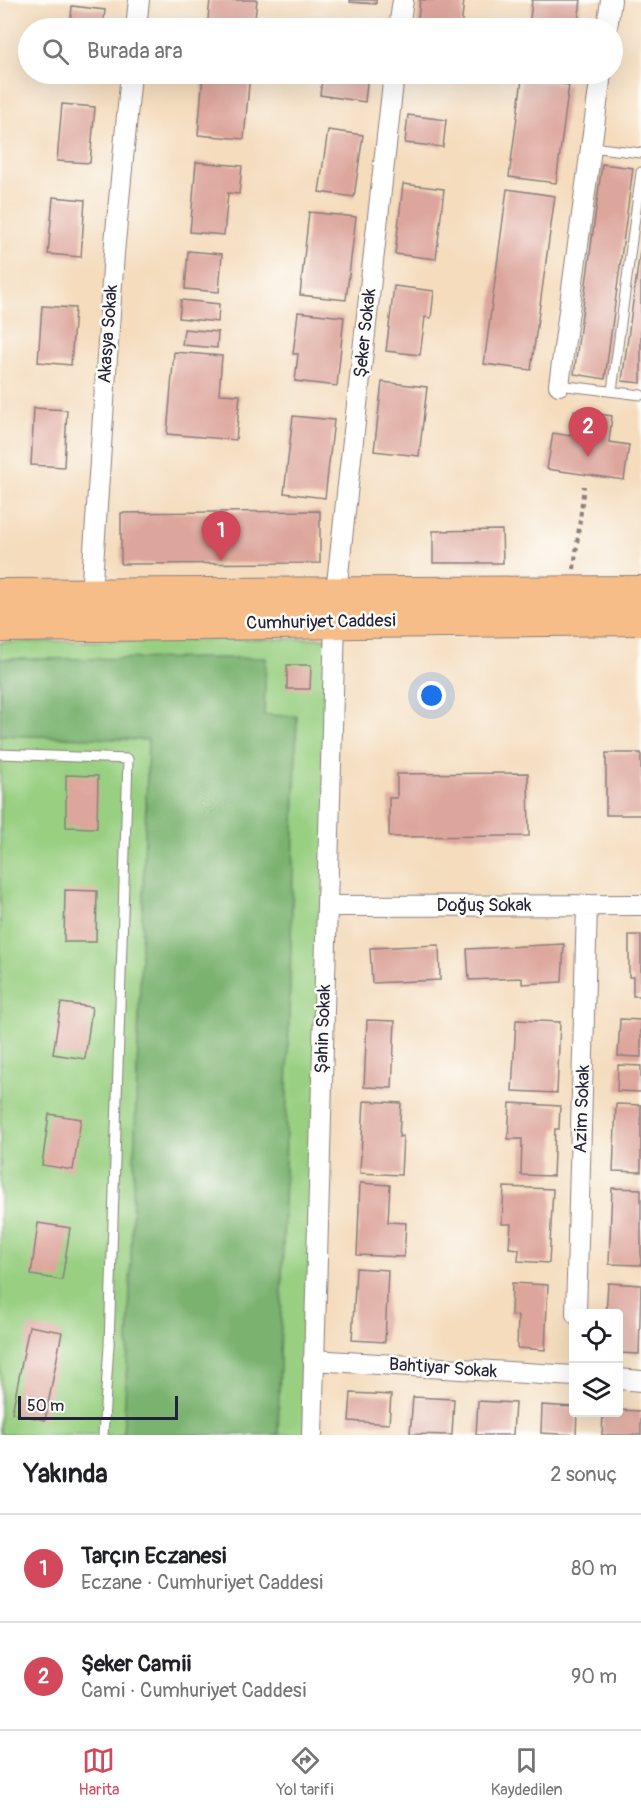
<!DOCTYPE html>
<html lang="tr">
<meta charset="utf-8">
<style>
:root{--surface:#fff;--page:#f2f2f2;--text:#202124;--muted:#757577;--line:#e0e0e0;--accent:#d1495b}
body{margin:0;font-family:Pangolin,sans-serif;background:var(--page);color:var(--text)}
.controls{position:absolute;right:18px;bottom:18px;display:grid;overflow:hidden;border-radius:6px;box-shadow:0 6px 24px #0002}
.controls button{width:54px;height:54px;display:grid;place-items:center;padding:0;border:0;border-bottom:2px solid var(--line);background:var(--surface);color:var(--text);font:30px sans-serif}
.scale{position:absolute;left:18px;bottom:15px;width:160px;box-sizing:border-box;padding-left:6px;border:3px solid #22223b;border-top:0;font-size:16px;line-height:21px;white-space:nowrap;color:#22223b;-webkit-text-stroke:4px #fdfcf7;paint-order:stroke}
.you{position:absolute;left:432px;top:696px;width:21px;height:21px;margin:-15px;border:4px solid #fff;border-radius:50%;background:#1a73e8;box-shadow:0 0 0 9px #1a73e833}
.badge{display:grid;place-items:center;width:39px;height:39px;border-radius:50%;background:var(--accent);color:#fff;font-size:20px;font-weight:700}
.pin{position:absolute;translate:-50% -50px;filter:drop-shadow(0 2px 3px #0008)}
.pin::after{content:'';position:absolute;top:32px;width:21px;height:18px;background:inherit;clip-path:polygon(0 0,100% 0,50% 100%)}
.list{margin:0;padding:0;list-style:none}
h2{display:flex;justify-content:space-between;align-items:center;height:78px;margin:0;padding:0 24px;font-size:26px}
h2 small{font-size:20px;font-weight:400;color:var(--muted)}
.list li{display:grid;grid-template-columns:39px 1fr auto;gap:18px;align-items:center;box-sizing:border-box;height:108px;padding:0 24px;border-top:2px solid var(--line)}
.list b{display:block;font-size:22px;white-space:nowrap}
.list p{margin:0;font-size:20px;white-space:nowrap;color:var(--muted)}
.list em{font-size:20px;font-style:normal;color:var(--muted)}
.icon{flex:none;width:33px;height:33px;fill:none;stroke:currentColor;stroke-width:2;stroke-linecap:round;stroke-linejoin:round}
.map{position:relative;flex:none;width:641px;height:1435px;overflow:hidden}
.search{position:absolute;background:var(--surface);box-shadow:0 6px 24px #0002;left:18px;right:18px;top:18px;height:66px;display:flex;align-items:center;gap:15px;box-sizing:border-box;padding:0 21px;border-radius:33px;color:var(--muted);font-size:22px}
.sheet{height:294px;background:var(--surface)}
nav{display:flex;justify-content:space-around;align-items:center;box-sizing:border-box;height:84px;border-top:2px solid var(--line);background:var(--surface);font-size:16px;color:var(--muted)}
nav a{display:grid;justify-items:center;gap:3px}
nav .on{color:var(--accent)}
.map>svg:first-child{display:block}
.green{fill:#98cf81;stroke:#5d785e;stroke-width:1.5}
.forest{fill:#7ab26f;stroke:#4e6a55;stroke-width:1.5}
.building{fill:#dda69c}
.lines{fill:none;stroke-linecap:round;stroke-linejoin:round}
.service-casing{stroke:#8b7f7c;stroke-width:11}
.minor-casing{stroke:#8b7f7c;stroke-width:22}
.trunk-casing{stroke:#8b7f7c;stroke-width:34}
.path{stroke:#8b7f7c;stroke-width:4;stroke-dasharray:4.5 4.5;stroke-linecap:butt}
.service{stroke:#fff;stroke-width:9}
.minor{stroke:#fff;stroke-width:20}
.trunk{stroke:#f7bd88;stroke-width:32}
.labels{text-anchor:middle;dominant-baseline:central;stroke-width:5;stroke-linejoin:round;paint-order:stroke}
.street-label{font-size:18px;fill:#22223b;stroke:#fdfcf7}
</style>
<div class="map">
<svg width="641" height="1435" viewBox="0 0 641 1435">
<rect width="100%" height="100%" fill="#fdfcf7"/>
<filter id="ink" filterUnits="userSpaceOnUse"><feTurbulence type="fractalNoise" baseFrequency=".0167" numOctaves="2"/><feDisplacementMap in="SourceGraphic" scale="12" xChannelSelector="R" yChannelSelector="G"/><feConvolveMatrix kernelMatrix="1 2 1 2 8 2 1 2 1" color-interpolation-filters="sRGB"/></filter>
<filter id="wash" filterUnits="userSpaceOnUse"><feTurbulence type="fractalNoise" baseFrequency=".008" numOctaves="4" result="noise"/><feDisplacementMap in="SourceGraphic" scale="24" xChannelSelector="R" yChannelSelector="G"/><feGaussianBlur stdDeviation="1.35" result="paint"/><feColorMatrix in="noise" values="0 0 0 0 0 0 0 0 0 0 0 0 0 0 0 0 0 1.4 0 .05"/><feComposite in="paint" operator="in"/></filter>
<g filter="url(#wash)">
<rect width="100%" height="100%" fill="#f4dcbd"/>
<path class="green" d="M335 638 312 1435H0V642Z"/>
<path class="forest" d="M266 658 264 715 297 716 278 1435H123L128 1345 148 740 0 735V659Z"/>
<g id="blocks">
<path class="building" d="M210 0H257L254 28H207Z
M350 0H376V4L350 2Z
M420 0H464L461 28H417Z
M532 0H581L577 28H529Z
M72 6 105 10 103 28H70Z
M330 21 372 27V28H329Z
M203 74H250L244 139 198 135Z
M323 74H368L365 102 320 95Z
M522 79 569 85 556 183 509 177Z
M62 104 95 107 90 163 57 161Z
M408 115 446 120 443 147 405 143Z
M328 130 363 135 354 197 319 192Z
M196 162 242 166 239 194 228 193 224 235 190 232Z
M602 164 633 168 605 379 574 374Z
M403 184 444 189 436 259 395 254Z
M507 189 555 196 531 370 484 364Z
M53 197 85 200 81 257 48 254Z
M309 212 356 217 346 300 300 295Z
M188 251 222 254 219 292 185 289Z
M640 251H641V383L622 381Z
M394 286 434 291 431 318 425 317 420 355 386 351Z
M181 300 219 304 218 322 179 318Z
M42 306 75 308 71 365 38 362Z
M298 312 344 317 337 386 295 381 298 354H293Z
M184 329 218 332 217 348 182 345Z
M174 352 222 356 219 394 240 395 236 440 167 434Z
M382 382 427 387 419 456 374 451Z
M34 408 67 410 64 467 31 465Z
M574 410 612 416 609 442 629 445 624 480 547 469 553 433 570 436Z
M293 416 334 420 325 498 284 493Z
M320 511V563L121 564V513Z
M502 530 503 563H433V531Z
M287 665H311L310 689H287Z
M606 753H641V815H606Z
M528 773 529 836 389 837V798H397V774Z
M66 775 98 776 97 828 66 827Z
M65 890 97 891 96 942H64Z
M629 935H641V996H633V977H629Z
M564 944 562 982 522 984V978L469 980 467 949Z
M439 945 440 980 372 983 370 948Z
M61 1003 92 1007 85 1059 53 1054Z
M620 1019 641 1020V1057L618 1056Z
M367 1020 395 1021 392 1088 364 1087Z
M516 1020 560 1022 557 1093 512 1091Z
M618 1065 641 1066V1092L617 1091Z
M364 1101 401 1103 399 1137 403 1136 401 1175 360 1173Z
M510 1103 560 1106 559 1129H555L553 1176 521 1175 522 1139H508Z
M616 1104 641 1105V1172L613 1171Z
M49 1114 81 1119 73 1170 42 1165Z
M360 1183 390 1185 388 1222 406 1223 404 1257 357 1255Z
M504 1187 553 1189 549 1263 518 1261 519 1249 509 1248 511 1224H502Z
M612 1188 641 1189V1265L609 1264Z
M38 1223 70 1228 62 1280 31 1275Z
M356 1268 388 1270 385 1342 352 1340Z
M512 1283 548 1285 545 1350 517 1348 518 1316 511 1315Z
M608 1283 641 1285 639 1354 618 1353V1314H606Z
M29 1326 62 1332 45 1420 12 1413Z
M351 1393 391 1395 389 1424 349 1421Z
M413 1397 454 1399 452 1435 410 1434Z
M478 1401 515 1403 513 1435H476Z
M542 1405 574 1407V1412H577L576 1435 541 1433Z
M618 1410 641 1411V1435H602L603 1412H618Z"/>
</g>
</g>
<g filter="url(#ink)">
<use href="#blocks" fill-opacity="0" stroke="#8b7f7c" stroke-width="1.5"/>
<g class="lines">
<defs>
<path id="service" d="M591 147 641 153
M559 385 641 395
M612 391 641 172
M0 754 128 759 109 1345 103 1435"/>
<path id="minor" d="M136 28 139 0
M399 28 403 0
M607 28 611 0
M559 385 601 74
M336 592 394 74
M91 595 114 253 131 74
M327 906 641 905
M576 1314 587 905
M313 1360 574 1376
M618 1379 641 1381
M312 1435 335 622"/>
<path id="trunk" d="M0 595 641 592
M0 626 641 619"/>
</defs>
<use href="#service" class="service-casing"/>
<use href="#minor" class="minor-casing"/>
<use href="#trunk" class="trunk-casing"/>
<path class="path" d="M574 569 584 486"/>
<use href="#service" class="service"/>
<use href="#minor" class="minor"/>
<use href="#trunk" class="trunk"/>
</g>
</g>
<g class="labels">
<g class="street-label">
<text transform="translate(365 333) rotate(-84)">Şeker Sokak</text>
<text transform="translate(108 334) rotate(-86)">Akasya Sokak</text>
<text transform="translate(321 622) rotate(-1)">Cumhuriyet Caddesi</text>
<text x="484" y="905">Doğuş Sokak</text>
<text transform="translate(323 1029) rotate(-88)">Şahin Sokak</text>
<text transform="translate(582 1109) rotate(-88)">Azim Sokak</text>
<text transform="translate(443 1368) rotate(4)">Bahtiyar Sokak</text>
</g>
</g>
</svg>
<div class="controls">
<button><svg class="icon" aria-label="locate" viewBox="0 0 24 24"><circle cx="12" cy="12" r="6"/><path d="M12 2v4M12 18v4M2 12h4M18 12h4"/></svg></button>
<button><svg class="icon" aria-label="layers" viewBox="0 0 24 24"><path d="M12 4l9 5-9 5-9-5zM3 14l9 5 9-5"/></svg></button>
</div>
<div class="scale">50 m</div>
<div class="you"></div>
<div class="pin badge" style="left:221px;top:561px">1</div>
<div class="pin badge" style="left:588px;top:457px">2</div>
<div class="search"><svg class="icon" aria-label="search" viewBox="0 0 24 24"><circle cx="10" cy="10" r="6"/><path d="M15 15l6 6"/></svg>Burada ara</div>
</div>
<section class="sheet">
<h2>Yakında<small>2 sonuç</small></h2>
<ul class="list">
<li><span class="badge">1</span><div><b>Tarçın Eczanesi</b><p>Eczane · Cumhuriyet Caddesi</p></div><em>80 m</em></li>
<li><span class="badge">2</span><div><b>Şeker Camii</b><p>Cami · Cumhuriyet Caddesi</p></div><em>90 m</em></li>
</ul>
</section>
<nav>
<a class="on"><svg class="icon" aria-label="map" viewBox="0 0 24 24"><path d="M3 6l6-2 6 2 6-2v14l-6 2-6-2-6 2zM9 4v14M15 6v14"/></svg>Harita</a>
<a><svg class="icon" aria-label="directions" viewBox="0 0 24 24"><path d="M12 3l9 9-9 9-9-9zM9 14v-3h6M13 9l2 2-2 2"/></svg>Yol tarifi</a>
<a><svg class="icon" aria-label="saved" viewBox="0 0 24 24"><path d="M7 4h10v16l-5-4-5 4z"/></svg>Kaydedilen</a>
</nav>
